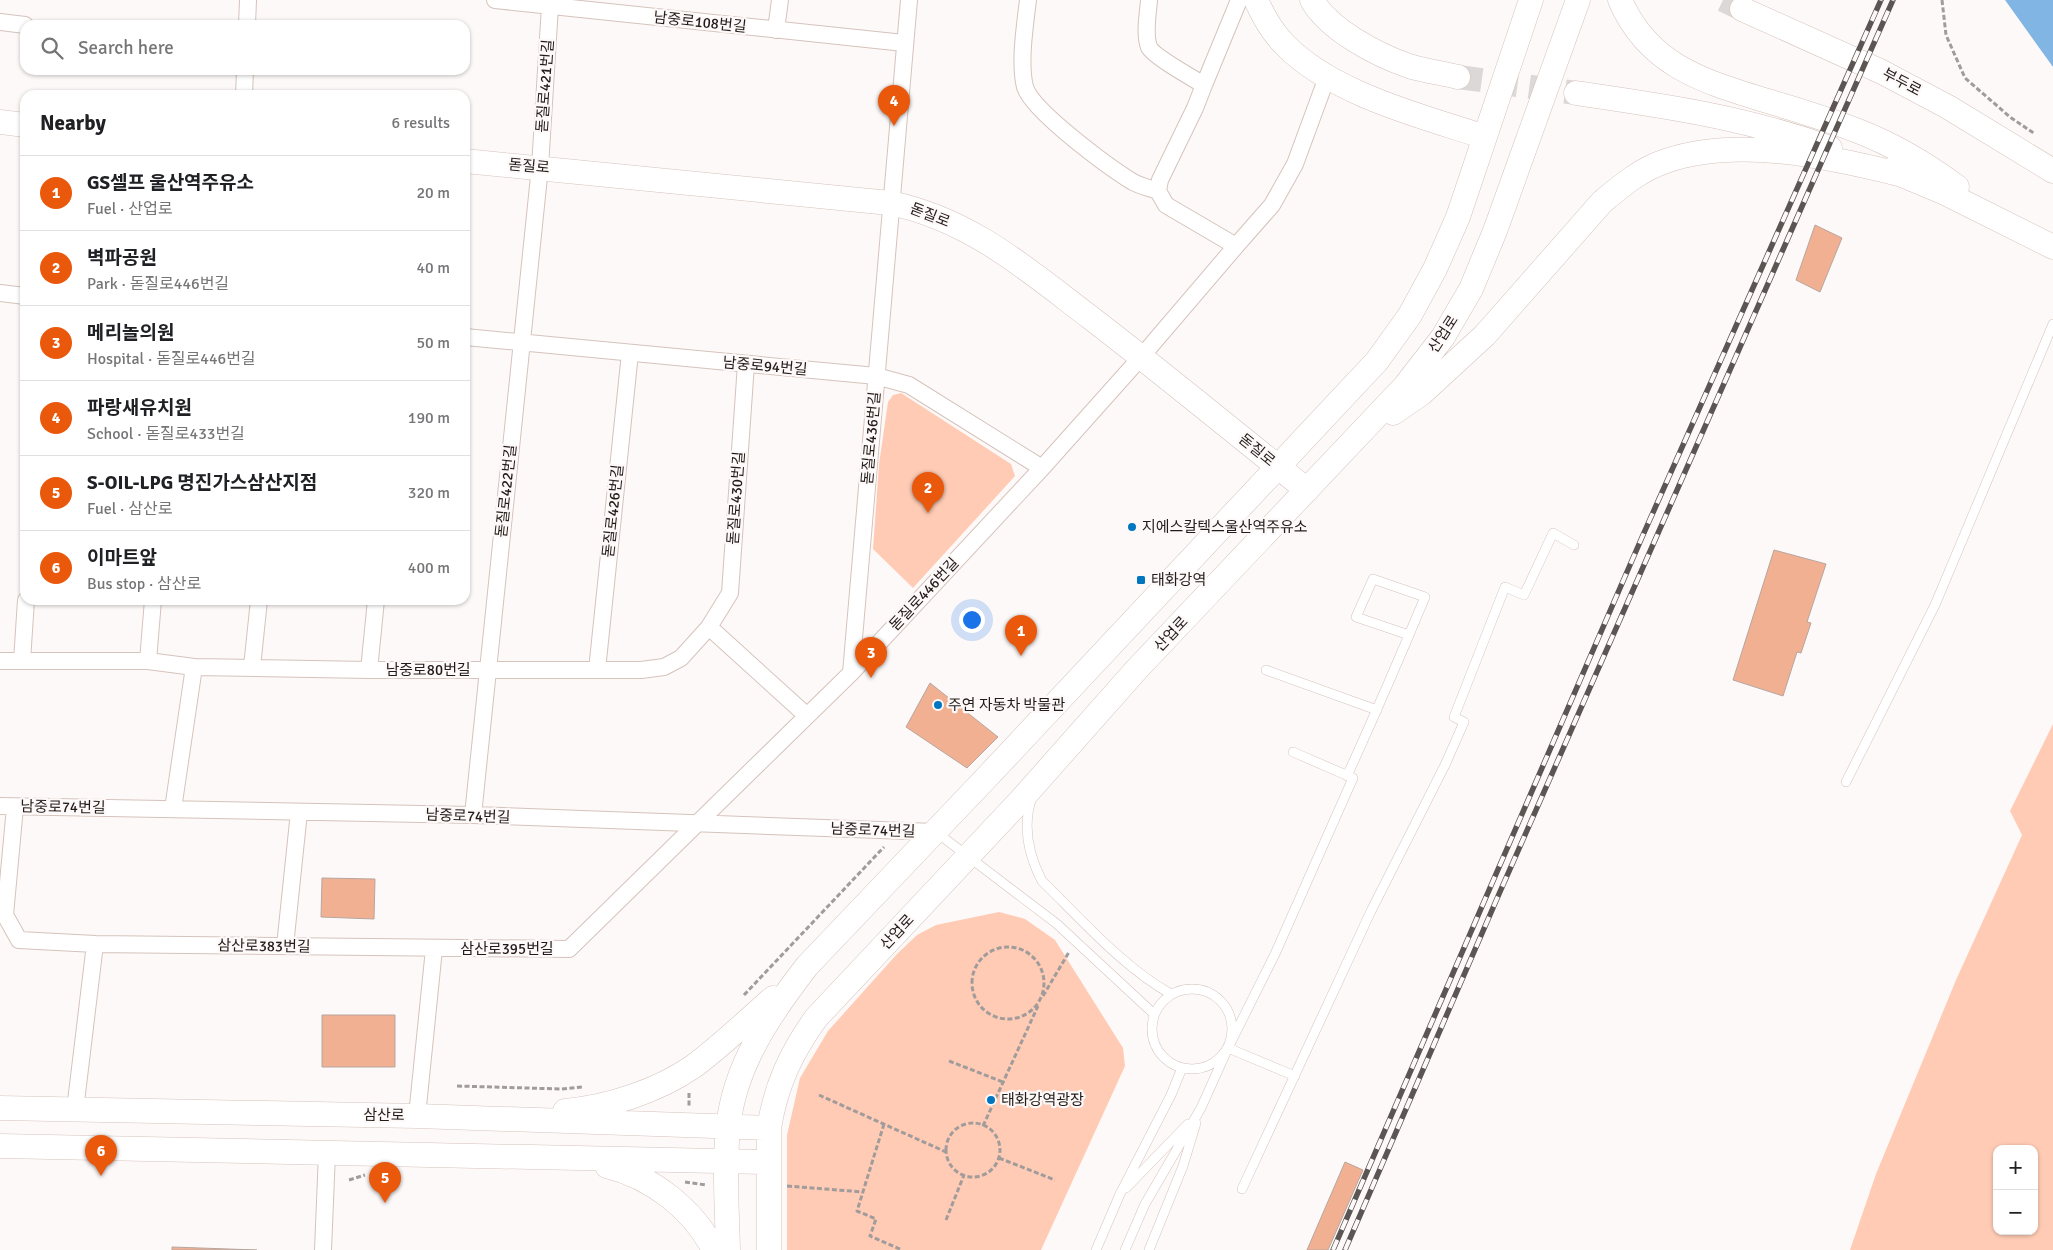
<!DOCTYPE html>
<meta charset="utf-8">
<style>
:root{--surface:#fff;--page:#f6f6f6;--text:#202124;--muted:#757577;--line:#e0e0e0;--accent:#ea580c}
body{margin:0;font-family:Signika,"Noto Sans KR",sans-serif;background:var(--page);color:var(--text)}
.controls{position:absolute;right:15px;bottom:15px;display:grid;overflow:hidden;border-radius:10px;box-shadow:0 1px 4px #0004}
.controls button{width:45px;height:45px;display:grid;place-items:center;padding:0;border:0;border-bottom:1px solid var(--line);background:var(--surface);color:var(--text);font:25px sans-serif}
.you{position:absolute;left:971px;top:619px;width:18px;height:18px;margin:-12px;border:4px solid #fff;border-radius:50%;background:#1a73e8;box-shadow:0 0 0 8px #1a73e833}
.badge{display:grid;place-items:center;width:32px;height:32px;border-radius:50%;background:var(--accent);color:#fff;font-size:16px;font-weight:700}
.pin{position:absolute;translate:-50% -41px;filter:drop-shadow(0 1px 2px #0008)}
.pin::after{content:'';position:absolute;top:26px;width:18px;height:15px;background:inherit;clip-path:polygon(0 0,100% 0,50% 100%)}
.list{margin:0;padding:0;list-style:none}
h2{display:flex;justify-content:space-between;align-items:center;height:65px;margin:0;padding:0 20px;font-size:21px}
h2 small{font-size:16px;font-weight:400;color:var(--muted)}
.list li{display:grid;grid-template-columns:32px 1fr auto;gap:15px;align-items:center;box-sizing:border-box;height:75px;padding:0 20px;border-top:1px solid var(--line)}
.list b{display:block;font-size:19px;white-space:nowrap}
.list p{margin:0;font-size:16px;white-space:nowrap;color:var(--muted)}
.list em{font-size:16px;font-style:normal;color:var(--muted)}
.icon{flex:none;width:28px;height:28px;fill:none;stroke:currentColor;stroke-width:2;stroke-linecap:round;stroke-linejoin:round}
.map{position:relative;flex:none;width:2053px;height:1250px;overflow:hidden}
.search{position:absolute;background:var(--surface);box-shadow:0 1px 4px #0004;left:20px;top:20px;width:450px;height:55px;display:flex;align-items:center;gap:12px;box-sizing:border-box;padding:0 18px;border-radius:15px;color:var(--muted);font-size:19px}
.panel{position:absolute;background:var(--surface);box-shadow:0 1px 4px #0004;left:20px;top:90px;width:450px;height:515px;border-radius:15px}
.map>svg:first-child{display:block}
.green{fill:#ffcbb4;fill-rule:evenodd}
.water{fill:#81b5e4}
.building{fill:#f2b093;stroke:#b7a69e}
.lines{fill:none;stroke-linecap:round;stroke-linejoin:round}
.secondary-tunnel{stroke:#dcd8d7;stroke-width:24;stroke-dasharray:24 12;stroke-linecap:butt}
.service-casing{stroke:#d5c3bc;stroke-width:10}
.minor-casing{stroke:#d5c3bc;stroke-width:18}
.secondary-casing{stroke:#d5c3bc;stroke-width:25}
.path{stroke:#a19c9b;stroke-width:3;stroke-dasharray:5 2.5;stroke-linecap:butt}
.service{stroke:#fff;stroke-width:9}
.minor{stroke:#fff;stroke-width:16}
.secondary{stroke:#fff;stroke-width:24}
.rail-casing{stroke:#5b5553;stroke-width:5.5}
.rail{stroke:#fdf9f8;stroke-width:4;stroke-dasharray:11;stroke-linecap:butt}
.poi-dot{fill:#0076c0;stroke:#fdf9f8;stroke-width:2}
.labels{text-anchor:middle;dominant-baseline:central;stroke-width:4.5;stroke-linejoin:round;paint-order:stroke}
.street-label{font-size:15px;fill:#221b19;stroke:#fdf9f8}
.poi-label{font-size:15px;fill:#221b19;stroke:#fdf9f8;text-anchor:start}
</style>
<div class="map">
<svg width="2053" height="1250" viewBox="0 0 2053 1250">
<rect width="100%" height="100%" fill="#fdf9f8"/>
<path class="green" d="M901 393 1011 464 1015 476 913 588 873 549 879 464 888 402 893 395Z
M2053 724V1250H1850L1876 1174 1956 980 2022 835 2010 811ZM1997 1149H2034V1231H1997Z
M999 912 1025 919 1055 940 1123 1048 1125 1066 1041 1250H787V1135L800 1078 828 1031 897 954 917 935 936 925Z"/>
<path class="water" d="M2005 0H2053V67Z"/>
<path class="building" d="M1815 225 1842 238 1820 292 1796 280Z
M1774 550 1826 564 1807 622 1811 623 1801 653 1797 652 1783 696 1733 680Z
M930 683 998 737 967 768 906 727Z
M322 878 375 879 374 919 321 917Z
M322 1015H395V1067H322Z
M1345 1162 1363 1170 1328 1250H1307Z
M172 1247 257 1250H172Z"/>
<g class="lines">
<path class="secondary-tunnel" d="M1723 0 1742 9
M1458 77 1576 93"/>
<defs>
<path id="service" d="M1266 670 1377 710
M1347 776C1374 717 1400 657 1425 597L1373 579 1356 617 1409 635
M1846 782 1935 605 2053 324
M1032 797C1022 826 1028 854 1042 881 1081 919 1124 968 1171 994
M936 832 1057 924 1154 1014
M1152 1029a40 40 0 1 1 80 0a40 40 0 1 1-80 0Z
M1228 1048 1295 1076
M1126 1188 1188 1124
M1242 1189 1371 911 1445 765 1464 722 1454 717 1505 587 1524 595 1553 533 1574 545
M1096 1250 1120 1194 1171 1095 1182 1068
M1125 1250 1145 1204 1201 1108 1228 1048 1275 954 1353 778 1293 752
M1149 1250 1183 1166 1196 1123"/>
<path id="minor" d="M495 0 904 43
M1028 0C1025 25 1019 63 1025 87 1032 111 1110 168 1133 182 1140 186 1150 188 1158 191
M0 22 25 25
M247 25 248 0
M776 30 780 0
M1204 85 1239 0
M244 95 245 70
M1236 246 1272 205 1295 164 1327 77
M0 293 25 296
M465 337 876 376 909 385 1042 468
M709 627 806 715
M0 661H148L194 667 369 670H641L664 667 681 658 709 627 730 593 746 364
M22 661 26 600
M148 661 153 600
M252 667 259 600
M369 670 376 600
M597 670 630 353
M851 673 909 0
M0 806 473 815 935 832
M15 807 5 915 19 940 95 944
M173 809 194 667
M473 815 540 167 550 6
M285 946 299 812
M75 1110 95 944 569 949 851 673 1042 468 1142 356 1236 246 1166 205 1158 191 1160 180 1195 108 1204 85C1194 79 1153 56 1149 47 1144 34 1148 14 1149 0
M417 1116 434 949
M323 1250 327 1153"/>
<path id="secondary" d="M1256 0C1263 16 1272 32 1285 45 1333 94 1421 116 1485 137
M1312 0C1329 30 1377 55 1409 66 1425 71 1442 73 1458 77
M1620 0C1648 65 1702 81 1764 100 1795 109 1827 119 1858 131 1894 145 1926 164 1957 187
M1742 9 1882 72 1948 107 2053 171
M1576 93C1665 106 1744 117 1830 148
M0 122 25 125
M465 161 890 203C970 219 1028 270 1091 318 1164 374 1235 433 1307 490
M1890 170 1945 193 2053 247
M1393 413 1422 393 1485 335 1602 202C1621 186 1641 169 1666 161 1739 136 1830 157 1903 175
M0 1108 417 1116 769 1128
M565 1111C609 1107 658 1091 694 1066 722 1045 747 1021 773 998
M0 1146 767 1162
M607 1166C652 1177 693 1209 714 1250
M728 1250C727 1210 724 1168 728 1128 734 1066 770 1014 807 966L988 776 1377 361 1410 315 1435 269 1458 217 1531 0
M769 1250V1128C776 1085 791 1053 816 1018L1020 801 1137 669 1405 386 1443 337 1471 289 1495 231 1578 0"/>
</defs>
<use href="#service" class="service-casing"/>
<use href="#minor" class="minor-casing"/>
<use href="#secondary" class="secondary-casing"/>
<path class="path" d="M1942 0 1946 35 1965 78 2010 117 2035 134
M972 983a36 36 0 1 1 72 0a36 36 0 1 1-72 0Z
M744 995 884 847
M1043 996 1069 952
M949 1061 1003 1082
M457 1086 561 1089 582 1087
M689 1093V1107
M819 1095 946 1152
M946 1150a27 27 0 1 1 54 0a27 27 0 1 1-54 0Z
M884 1124 857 1211 876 1219 870 1236 902 1250
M983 1126 1038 1006
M999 1158 1055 1180
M349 1180 365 1175
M685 1182 706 1185
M787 1186 863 1192
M946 1220 964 1175"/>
<use href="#service" class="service"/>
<use href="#minor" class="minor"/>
<use href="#secondary" class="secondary"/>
<defs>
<path id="rail" d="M1333 1250 1643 535 1881 0
M1345 1250 1499 894 1893 0"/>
</defs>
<use href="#rail" class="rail-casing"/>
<use href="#rail" class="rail"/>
</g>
<g class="poi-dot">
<circle cx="1132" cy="527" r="5"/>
<rect x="1136" y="575" width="10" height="10" rx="2.5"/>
<circle cx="938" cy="705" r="5"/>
<circle cx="991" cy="1100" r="5"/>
</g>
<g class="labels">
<g class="street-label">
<text transform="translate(700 22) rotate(6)">남중로108번길</text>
<text transform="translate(1902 82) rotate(28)">부두로</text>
<text transform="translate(545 86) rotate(-86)">돋질로421번길</text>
<text transform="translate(529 166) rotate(5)">돋질로</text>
<text transform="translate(930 215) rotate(21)">돋질로</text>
<text transform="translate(1443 334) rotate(-57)">산업로</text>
<text transform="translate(765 366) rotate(5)">남중로94번길</text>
<text transform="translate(871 438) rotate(-85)">돋질로436번길</text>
<text transform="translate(1257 450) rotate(39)">돋질로</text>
<text transform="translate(506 491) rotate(-84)">돋질로422번길</text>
<text transform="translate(736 498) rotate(-86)">돋질로430번길</text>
<text transform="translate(613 511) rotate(-84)">돋질로426번길</text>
<text transform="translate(924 594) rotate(-47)">돋질로446번길</text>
<text transform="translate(1171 634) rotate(-47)">산업로</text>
<text x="428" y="670">남중로80번길</text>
<text transform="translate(63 807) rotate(1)">남중로74번길</text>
<text transform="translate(468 816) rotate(2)">남중로74번길</text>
<text transform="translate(873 830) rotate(2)">남중로74번길</text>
<text transform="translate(897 932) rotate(-47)">산업로</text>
<text transform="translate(264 946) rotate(1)">삼산로383번길</text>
<text x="507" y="949">삼산로395번길</text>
<text transform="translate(384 1115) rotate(1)">삼산로</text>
</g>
<g class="poi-label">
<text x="1142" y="527">지에스칼텍스울산역주유소</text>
<text x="1151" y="580">태화강역</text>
<text x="948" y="705">주연 자동차 박물관</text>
<text x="1001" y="1100">태화강역광장</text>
</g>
</g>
</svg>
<div class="controls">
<button>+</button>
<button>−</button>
</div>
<div class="you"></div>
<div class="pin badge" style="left:1021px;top:656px">1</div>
<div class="pin badge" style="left:928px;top:513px">2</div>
<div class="pin badge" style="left:871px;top:678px">3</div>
<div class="pin badge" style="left:894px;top:126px">4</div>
<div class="pin badge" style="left:385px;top:1203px">5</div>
<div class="pin badge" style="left:101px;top:1176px">6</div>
<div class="search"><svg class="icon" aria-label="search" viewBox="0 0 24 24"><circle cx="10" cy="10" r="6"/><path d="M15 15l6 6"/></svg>Search here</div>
<section class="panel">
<h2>Nearby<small>6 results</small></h2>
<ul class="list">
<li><span class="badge">1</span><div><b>GS셀프 울산역주유소</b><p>Fuel · 산업로</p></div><em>20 m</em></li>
<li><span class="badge">2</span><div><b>벽파공원</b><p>Park · 돋질로446번길</p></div><em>40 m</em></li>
<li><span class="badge">3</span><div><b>메리놀의원</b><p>Hospital · 돋질로446번길</p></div><em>50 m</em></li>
<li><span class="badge">4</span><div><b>파랑새유치원</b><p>School · 돋질로433번길</p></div><em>190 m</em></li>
<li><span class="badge">5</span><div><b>S-OIL-LPG 명진가스삼산지점</b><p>Fuel · 삼산로</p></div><em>320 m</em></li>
<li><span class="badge">6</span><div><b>이마트앞</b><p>Bus stop · 삼산로</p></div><em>400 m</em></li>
</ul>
</section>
</div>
